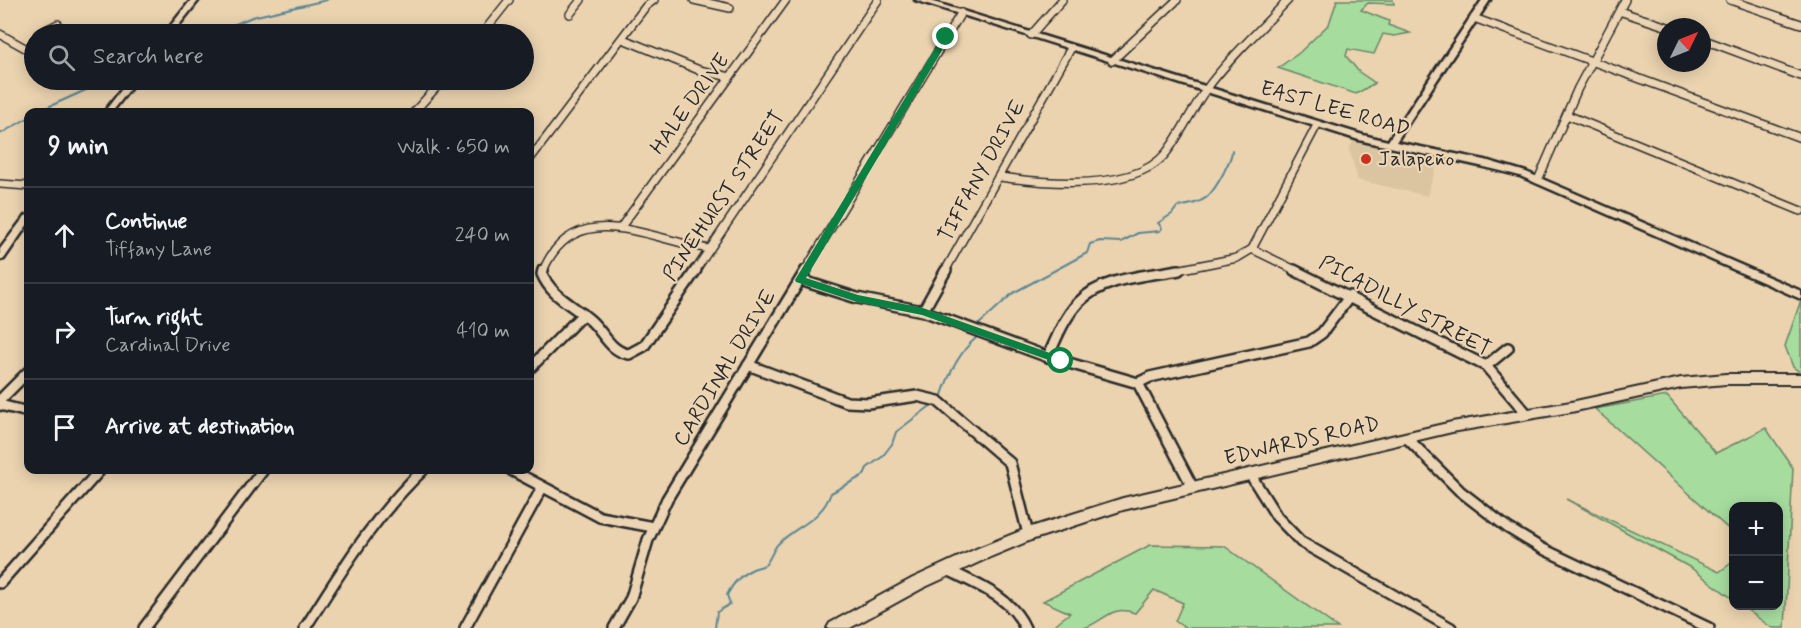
<!DOCTYPE html>
<meta charset="utf-8">
<style>
:root{--surface:#171b24;--page:#242831;--text:#f1f3f6;--muted:#9ea1a6;--line:#363941}
body{margin:0;font-family:Mynerve,sans-serif;background:var(--page);color:var(--text)}
.controls{position:absolute;right:18px;bottom:18px;display:grid;overflow:hidden;border-radius:12px;box-shadow:0 3px 15px #0003}
.controls button{width:54px;height:54px;display:grid;place-items:center;padding:0;border:0;border-bottom:2px solid var(--line);background:var(--surface);color:var(--text);font:30px sans-serif}
.compass{position:absolute;left:1657px;top:18px;width:54px;height:54px;border-radius:50%;background:var(--surface);box-shadow:0 3px 15px #0003;rotate:47deg}
.stop{position:absolute;width:18px;height:18px;margin:-14px;border:4px solid #0b8043;border-radius:50%;background:#fff}
.stop.end{background:#0b8043;border-color:#fff;box-shadow:0 2px 6px #0008}
.list{margin:0;padding:0;list-style:none}
h2{display:flex;justify-content:space-between;align-items:center;height:78px;margin:0;padding:0 24px;font-size:26px}
h2 small{font-size:20px;font-weight:400;color:var(--muted)}
.list li{display:grid;grid-template-columns:39px 1fr auto;gap:18px;align-items:center;box-sizing:border-box;height:96px;padding:0 24px;border-top:2px solid var(--line)}
.list b{display:block;font-size:22px;white-space:nowrap}
.list p{margin:0;font-size:20px;white-space:nowrap;color:var(--muted)}
.list em{font-size:20px;font-style:normal;color:var(--muted)}
.icon{flex:none;width:33px;height:33px;fill:none;stroke:currentColor;stroke-width:2;stroke-linecap:round;stroke-linejoin:round}
.map{position:relative;flex:none;width:1801px;height:628px;overflow:hidden}
.search{position:absolute;background:var(--surface);box-shadow:0 3px 15px #0003;left:24px;top:24px;width:510px;height:66px;display:flex;align-items:center;gap:15px;box-sizing:border-box;padding:0 21px;border-radius:33px;color:var(--muted);font-size:22px}
.panel{position:absolute;background:var(--surface);box-shadow:0 3px 15px #0003;left:24px;top:108px;width:510px;height:366px;border-radius:12px}
.map>svg:first-child{display:block}
.built{fill:#dbc5a1}
.green{fill:#a7dc9f;stroke:#698465;stroke-width:1.5}
.lines{fill:none;stroke-linecap:round;stroke-linejoin:round}
.stream{stroke:#5a8795;stroke-width:2}
.minor-far1-casing{stroke:#2b2b2b;stroke-width:10}
.minor-casing{stroke:#2b2b2b;stroke-width:14}
.tertiary-casing{stroke:#2b2b2b;stroke-width:5}
.secondary-casing{stroke:#2b2b2b;stroke-width:4}
.minor-far1{stroke:#ecd5b4;stroke-width:7}
.minor{stroke:#ecd5b4;stroke-width:9}
.tertiary{fill:#ecd5b4;fill-rule:evenodd}
.secondary{fill:#ecd5b4;fill-rule:evenodd}
.route{fill:#0b8043}
.poi-dot{fill:#c8321e;stroke:#ecd5b4;stroke-width:2}
.labels{text-anchor:middle;dominant-baseline:central;stroke-width:4.5;stroke-linejoin:round;paint-order:stroke}
.street-label{font-size:21px;fill:#2b2b2b;stroke:#ecd5b4}
.poi-label{font-size:21px;fill:#2b2b2b;stroke:#ecd5b4;text-anchor:start}
</style>
<div class="map">
<svg width="1801" height="628" viewBox="0 0 1801 628">
<rect width="100%" height="100%" fill="#ebd3af"/>
<filter id="ink" filterUnits="userSpaceOnUse"><feTurbulence type="fractalNoise" baseFrequency=".0167" numOctaves="2"/><feDisplacementMap in="SourceGraphic" scale="12" xChannelSelector="R" yChannelSelector="G"/><feConvolveMatrix kernelMatrix="1 2 1 2 8 2 1 2 1" color-interpolation-filters="sRGB"/></filter>
<g filter="url(#ink)">
<path class="built" d="M1354 140 1439 159 1427 196 1358 180 1349 149Z"/>
<path class="green" d="M1337 0H1393L1394 4 1368 3 1361 10 1389 21 1388 25 1410 33 1394 36 1383 34 1374 54 1348 49 1346 56 1359 72 1375 83 1356 94 1278 68 1299 53 1329 24Z
M1801 300V372H1800L1793 367 1785 346Z
M1667 396 1716 453 1766 428 1793 468 1785 628H1772L1742 606H1778V506H1734L1733 533 1595 409Z
M1566 499 1719 572 1733 562V599L1691 568Z
M1150 545 1224 546 1338 628H1185L1175 621 1183 603 1154 590 1135 613C1111 603 1101 625 1083 628 1073 628 1060 628 1050 628L1070 613 1043 601Z"/>
<g class="lines">
<path class="stream" d="M212 34 252 17 327 0
M37 112 108 80
M0 134 28 118
M976 327 1013 293 1087 253 1090 244 1100 241 1121 242 1138 233 1160 231 1162 228 1158 223 1172 214 1177 207C1206 203 1211 197 1224 172 1227 164 1232 159 1232 150
M941 398C948 376 958 353 976 338L975 335
M715 628 717 612 730 604 727 595C733 583 741 574 753 569 757 567 763 567 766 564 771 558 773 549 778 544 797 525 821 521 831 493L864 475 867 468 882 457 892 444 896 432 933 404"/>
<defs>
<path id="minor-far1" d="M694 0 730 8
M1730 0 1801 24
M1619 11 1668 27
M570 14 581 0
M1474 18 1801 138
M0 34 34 53
M38 34 58 24
M482 34 509 0
M1031 35 1062 0
M623 39 699 70 730 77
M1702 39 1801 76
M1112 61 1177 0
M414 112 443 80
M1567 115 1801 211
M530 159 646 6 654 0
M1000 177C1044 183 1135 192 1166 153 1181 134 1191 111 1205 91 1228 59 1261 29 1288 0
M1538 180 1578 88 1625 0
M0 184 28 186
M621 227 786 0
M1252 249 1297 271
M543 271C574 195 651 240 709 249
M695 271 878 0
M805 271 961 13
M945 271 1071 48
M1172 271 1237 258 1252 249 1317 125"/>
<path id="minor" d="M543 270 542 274C551 296 573 305 590 320 603 331 610 352 629 354L644 346 696 270
M1294 270 1486 366 1527 414
M800 280 857 298 923 311 1048 357 1138 383 1193 488
M923 311 946 270
M1048 357C1056 339 1064 318 1078 303 1102 277 1146 276 1179 270
M748 365 847 402 868 403 917 396 938 401 1010 463 1028 534
M1486 366 1508 348
M530 368 583 314
M1138 383 1150 377 1309 342 1322 333 1350 296
M0 400 28 372
M0 405 28 412
M1407 438 1460 491 1508 528 1541 548 1709 628
M511 470 600 517 653 527
M1250 474 1277 517 1301 542 1451 628
M946 569C975 584 1011 596 1025 628
M0 583 100 470
M144 628 263 470
M305 628C343 569 372 519 423 470
M465 628 542 488
M614 628 631 598 648 540 667 499 806 270"/>
<path id="tertiary" d="M191 0H199L172 34H164Z
M915 0H927L1363 135 1388 141 1482 0H1490L1396 142 1485 160 1526 172 1801 291V299L1520 176C1467 161 1412 153 1359 140Z
M129 80H137L112 112H104Z
M28 215V224L4 259 0 260V249L25 216Z"/>
<path id="secondary" d="M1726 374H1801V384H1726L1681 388 1571 412 1452 432 1123 510 1031 540 988 558 923 588 850 628H827L830 623 913 578 978 548 1028 528 1123 498 1452 422 1571 402 1681 378Z"/>
</defs>
<use href="#minor-far1" class="minor-far1-casing"/>
<use href="#minor" class="minor-casing"/>
<use href="#tertiary" class="tertiary-casing"/>
<use href="#secondary" class="secondary-casing"/>
<use href="#minor-far1" class="minor-far1"/>
<use href="#minor" class="minor"/>
<use href="#tertiary" class="tertiary"/>
<use href="#secondary" class="secondary"/>
</g>
</g>
<path class="route" d="M946 35 950 37 806 278 858 295 923 308 1064 358V363H1057L922 315 857 302 796 282 795 280 942 37Z"/>
<circle class="poi-dot" cx="1366" cy="159" r="6"/>
<g class="labels">
<g class="street-label">
<text transform="translate(690 104) rotate(-54)">HALE DRIVE</text>
<text transform="translate(1335 109) rotate(16)">EAST LEE ROAD</text>
<text transform="translate(982 171) rotate(-61)">TIFFANY DRIVE</text>
<text transform="translate(724 196) rotate(-56)">PINEHURST STREET</text>
<text transform="translate(1405 306) rotate(28)">PICADILLY STREET</text>
<text transform="translate(725 368) rotate(-59)">CARDINAL DRIVE</text>
<text transform="translate(1302 441) rotate(-13)">EDWARDS ROAD</text>
</g>
<g class="poi-label">
<text x="1378" y="159">Jalapeño</text>
</g>
</g>
</svg>
<div class="controls">
<button>+</button>
<button>−</button>
</div>
<svg class="compass" viewBox="-18 -18 36 36"><path d="M0-13l5 13h-10z" fill="#e53935"/><path d="M0 13l5-13h-10z" fill="#9ea1a6"/></svg>
<div class="stop" style="left:1061px;top:361px"></div>
<div class="stop end" style="left:946px;top:37px"></div>
<div class="search"><svg class="icon" aria-label="search" viewBox="0 0 24 24"><circle cx="10" cy="10" r="6"/><path d="M15 15l6 6"/></svg>Search here</div>
<section class="panel">
<h2>9 min<small>Walk · 650 m</small></h2>
<ul class="list">
<li><svg class="icon" aria-label="ahead" viewBox="0 0 24 24"><path d="M12 20V5M6 11l6-6 6 6"/></svg><div><b>Continue</b><p>Tiffany Lane</p></div><em>240 m</em></li>
<li><svg class="icon" aria-label="right" viewBox="0 0 24 24"><path d="M7 20v-9h11M14 6l5 5-5 5"/></svg><div><b>Turn right</b><p>Cardinal Drive</p></div><em>410 m</em></li>
<li><svg class="icon" aria-label="arrive" viewBox="0 0 24 24"><path d="M6 21V4h12l-3 4 3 4H6"/></svg><div><b>Arrive at destination</b></div></li>
</ul>
</section>
</div>
